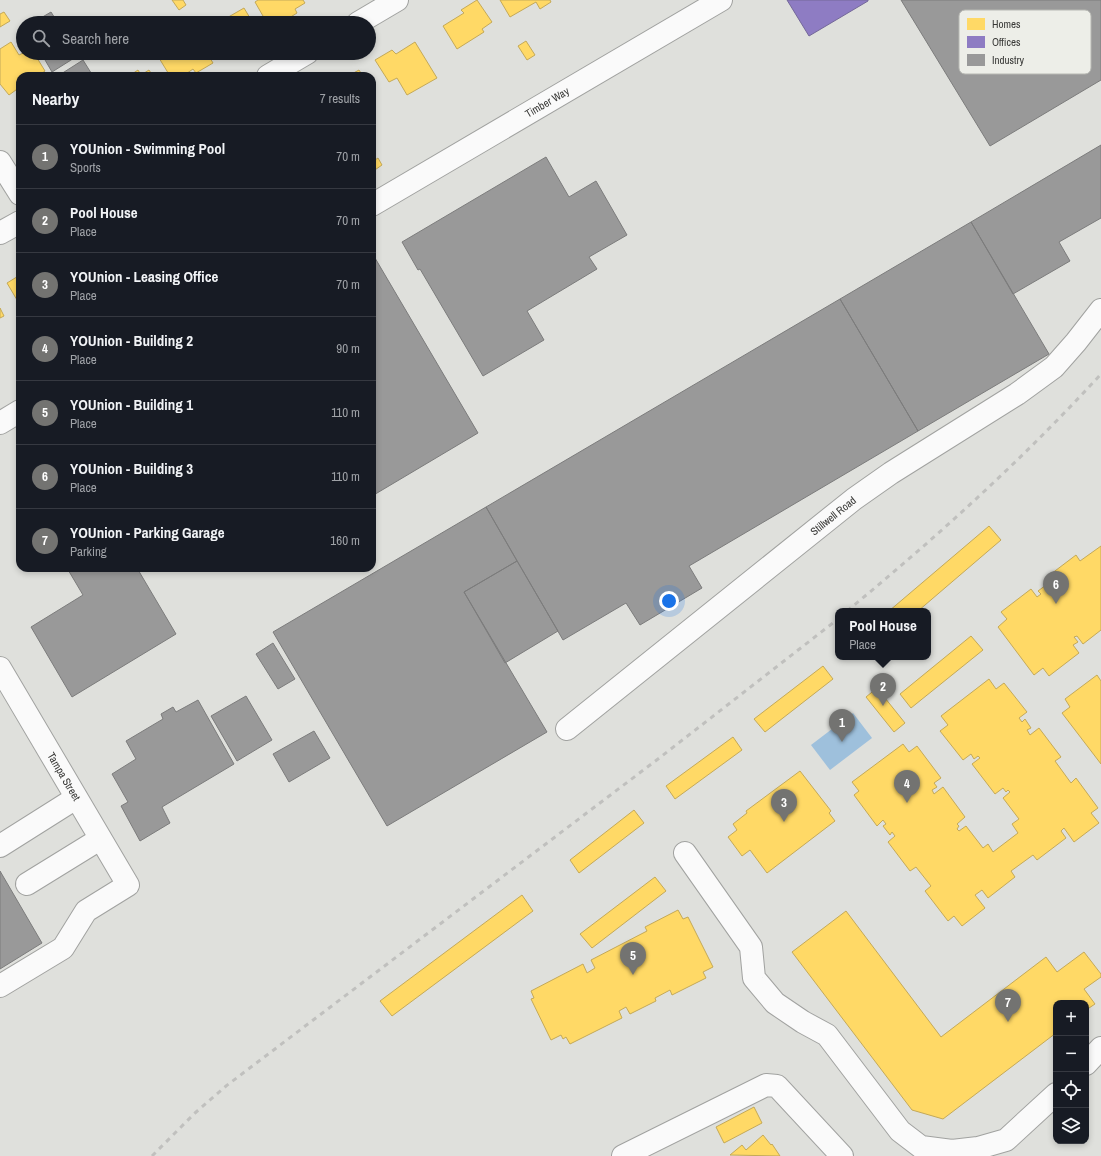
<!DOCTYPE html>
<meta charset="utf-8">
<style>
:root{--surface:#171b24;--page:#20242c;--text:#f1f3f6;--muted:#9ea1a6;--line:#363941;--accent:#737371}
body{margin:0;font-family:"Archivo Narrow",sans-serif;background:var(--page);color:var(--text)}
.controls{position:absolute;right:12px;bottom:12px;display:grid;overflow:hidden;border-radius:8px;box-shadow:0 2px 6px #0003}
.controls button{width:36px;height:36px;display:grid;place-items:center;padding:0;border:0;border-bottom:1px solid var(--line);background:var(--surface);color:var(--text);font:20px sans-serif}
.you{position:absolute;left:669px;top:601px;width:14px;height:14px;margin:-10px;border:3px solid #fff;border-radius:50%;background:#1a73e8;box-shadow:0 0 0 6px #1a73e833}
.badge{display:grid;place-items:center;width:26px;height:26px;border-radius:50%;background:var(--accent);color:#fff;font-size:13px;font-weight:700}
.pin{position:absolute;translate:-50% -33px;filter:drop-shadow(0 1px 2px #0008)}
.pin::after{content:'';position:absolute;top:21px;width:14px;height:12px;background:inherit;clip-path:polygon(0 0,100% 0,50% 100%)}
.popup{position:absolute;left:835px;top:608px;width:96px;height:52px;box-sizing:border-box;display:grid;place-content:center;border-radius:8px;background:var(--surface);filter:drop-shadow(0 1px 3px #0005);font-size:13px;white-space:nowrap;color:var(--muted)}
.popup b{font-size:15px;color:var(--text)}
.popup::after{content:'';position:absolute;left:50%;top:100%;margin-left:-8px;border:8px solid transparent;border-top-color:var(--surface)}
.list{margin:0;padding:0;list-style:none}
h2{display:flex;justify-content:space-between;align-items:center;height:52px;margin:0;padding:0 16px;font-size:17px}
h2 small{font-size:13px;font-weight:400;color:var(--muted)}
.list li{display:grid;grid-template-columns:26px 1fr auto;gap:12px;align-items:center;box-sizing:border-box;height:64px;padding:0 16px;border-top:1px solid var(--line)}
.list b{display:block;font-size:15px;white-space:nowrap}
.list p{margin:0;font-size:13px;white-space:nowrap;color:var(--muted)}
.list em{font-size:13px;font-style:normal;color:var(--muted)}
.icon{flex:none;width:22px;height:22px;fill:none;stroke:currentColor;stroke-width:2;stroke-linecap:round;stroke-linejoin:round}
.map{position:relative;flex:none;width:1101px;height:1156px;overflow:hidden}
.search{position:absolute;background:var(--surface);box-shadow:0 2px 6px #0003;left:16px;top:16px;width:360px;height:44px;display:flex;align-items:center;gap:10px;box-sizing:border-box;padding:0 14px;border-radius:22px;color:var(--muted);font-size:15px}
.panel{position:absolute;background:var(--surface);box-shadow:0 2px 6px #0003;left:16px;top:72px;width:360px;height:500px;border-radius:12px}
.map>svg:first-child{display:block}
.water{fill:#9ec0dc}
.homes{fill:#ffd966;stroke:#c4a958}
.offices{fill:#8e7cc3;stroke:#746899}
.industry{fill:#999;stroke:#7c7c7c}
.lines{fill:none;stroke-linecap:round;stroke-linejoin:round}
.minor-casing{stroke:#a1a2a0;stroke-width:24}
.minor{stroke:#fafafa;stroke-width:22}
.rail{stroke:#c0c0be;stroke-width:3;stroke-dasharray:5 5;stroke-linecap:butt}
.labels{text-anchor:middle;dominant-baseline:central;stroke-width:4;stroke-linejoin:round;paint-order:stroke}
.street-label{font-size:11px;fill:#393937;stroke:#edeee8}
.key{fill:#edeee8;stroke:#b7b8b3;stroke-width:1}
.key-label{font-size:11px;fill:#393937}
</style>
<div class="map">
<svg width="1101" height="1156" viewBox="0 0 1101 1156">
<rect width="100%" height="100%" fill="#dfe0dc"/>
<path class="water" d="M853 713 872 738 830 770 811 745Z"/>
<path class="homes" d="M172 0H183L186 5 179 10Z
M258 0H303L305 3 295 9 297 13 281 23H278L277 20 267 23 255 2Z
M477 0 492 22 482 29 484 32 457 49 443 26 464 13 461 10Z
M500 0H550L551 2 540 9 536 2 510 17Z
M244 8 253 23H218Z
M4 12 10 21 0 27V14Z
M526 41 535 55 527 60 518 46Z
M11 42 19 55 23 53H34L45 71 38 76H20V87L9 95 0 84V49Z
M415 42 437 78 407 95 397 78 389 82 375 60 392 50 396 54Z
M167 53H207L213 63 196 73 193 69 183 76H170L159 58Z
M138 70 141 75 149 70 153 76H129Z
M359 70 363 76H348Z
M378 158 382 165 372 172V162Z
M20 275V305L7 283Z
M0 308 4 316 0 318Z
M989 526 1001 540 918 611H889Z
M1101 546V630L1083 644 1077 636 1074 637 1078 642 1073 645 1079 653 1049 676 1043 668 1034 675 998 627 1007 619 1001 612 1031 589 1037 597 1041 594 1038 591 1046 585 1049 589 1053 585 1047 577 1076 555 1080 561Z
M971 636 983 650 911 708 900 694Z
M823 666 833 679 765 732 754 719Z
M1097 675 1101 681V764L1062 713 1070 707 1065 699Z
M989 679 996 689 1004 683 1027 712 1019 718 1022 722 1025 719 1031 728 1027 730 1030 735 1039 728 1061 757 1055 761 1071 783 1076 778 1098 808 1091 813 1099 823 1074 842 1064 828 1061 831 1066 838 1037 860 1033 855 1011 871 1015 877 988 898 982 890 975 895 985 908 962 926 954 916 948 921 925 891 931 886 916 867 910 871 888 842 895 836 892 832 890 835 883 826 886 824 883 820 877 826 854 795 859 791 852 782 903 744 909 752 917 746 941 778 934 783 937 787 932 790 934 794 943 787 965 817 957 824 959 826 957 829 959 831 966 826 983 848 988 844 993 852 1018 833 1012 824 1019 819 1003 798 1010 792 1008 790 1006 792 1003 788 995 794 972 764 980 758 978 756 974 759 971 754 963 760 940 731 948 725 941 716Z
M877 688 905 723 894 732 866 697Z
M733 737 742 750 675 799 666 786Z
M800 771 831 811 829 813 835 821 767 873 750 850 742 856 728 837 737 830 733 824 747 813 746 811Z
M634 810 644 823 579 873 570 860Z
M655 877 666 891 592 948 580 934Z
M522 895 533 911 392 1016 380 1001Z
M678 910 683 919 688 917 713 967 703 972 706 978 672 995 670 990 655 998 656 1001 630 1014 626 1007 619 1011 622 1018 570 1044 566 1037 563 1039 561 1035 551 1040 531 999 534 998 531 991 583 964 587 973 595 968 591 960 647 931 645 927Z
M846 911 941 1037 1046 957 1057 972 1084 952 1101 974V977L1084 989 1095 1004 1086 1010V1003H1056V1033L943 1119 912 1110 792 952Z
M754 1107 762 1123 724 1143 716 1127Z
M763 1135 771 1145 772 1144 780 1156 730 1155 742 1145 746 1150Z"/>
<path class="offices" d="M787 0H868V1L809 36Z"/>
<path class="industry" d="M901 0H1101V80L990 146Z
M51 12 58 23H35L34 22Z
M41 53H78L79 55 52 72Z
M83 60 93 76H62L61 74Z
M1101 145V218L1059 242 1070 261 1013 294 971 222Z
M546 157 569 197 596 181 627 235 589 257 597 269 527 311 544 340 483 376 420 269 418 270 402 242Z
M971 222 1049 354 918 431 840 299Z
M375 258 478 433 372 496V260Z
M840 299 918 431 689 566 702 588 640 625 626 603 563 640 486 507Z
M486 507 517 561 464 592 547 732 387 826 273 632Z
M517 561 558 631 505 663 464 592Z
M67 568H137L176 634 72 697 31 627 83 595Z
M273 643 295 679 278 689 256 654Z
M246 696 272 740 237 761 211 716Z
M198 700 234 764 162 807 170 823 140 841 121 806 128 802 112 774 136 759 126 741 163 719 161 714 173 707 176 712Z
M314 731 330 758 289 782 273 754Z
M0 871 42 943 0 969Z"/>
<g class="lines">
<defs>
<g id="minor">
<path d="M358 23 397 0"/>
<path d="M268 76 307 53"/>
<path d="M0 162 20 194"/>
<path id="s1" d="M372 205 721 0"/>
<path d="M0 233 20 222"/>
<path d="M0 423 20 411"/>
<path id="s2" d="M0 668 128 885 86 911 63 948 0 986"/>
<path id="s3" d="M567 729 854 499 891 473 1017 394 1054 367 1076 342 1101 310"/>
<path d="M0 846 76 798"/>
<path d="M685 853 751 947 754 978 775 1003 803 1022 827 1035 900 1131 921 1147 952 1151 978 1148 1006 1140 1056 1094"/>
<path d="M27 884 100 839"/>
<path d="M1086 1064 1101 1048"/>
<path d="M623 1156 766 1085 777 1086 842 1156"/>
</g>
</defs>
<use href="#minor" class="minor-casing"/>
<use href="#minor" class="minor"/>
<path class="rail" d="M847 611C937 537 1022 460 1101 374
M152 1156 195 1113 226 1086 658 759 838 619"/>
</g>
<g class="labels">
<g class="street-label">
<text stroke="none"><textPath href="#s1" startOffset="203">Timber Way</textPath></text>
<text stroke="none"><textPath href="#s3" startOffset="341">Stillwell Road</textPath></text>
<text stroke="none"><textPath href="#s2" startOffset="126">Tampa Street</textPath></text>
</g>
</g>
<rect x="959" y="10" width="132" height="64" rx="6" class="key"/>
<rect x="967" y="18" width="18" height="12" fill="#ffd966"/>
<rect x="967" y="36" width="18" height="12" fill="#8e7cc3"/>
<rect x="967" y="54" width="18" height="12" fill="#999"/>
<g class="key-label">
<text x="992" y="28">Homes</text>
<text x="992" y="46">Offices</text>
<text x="992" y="64">Industry</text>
</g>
</svg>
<div class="controls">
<button>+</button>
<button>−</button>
<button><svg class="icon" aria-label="locate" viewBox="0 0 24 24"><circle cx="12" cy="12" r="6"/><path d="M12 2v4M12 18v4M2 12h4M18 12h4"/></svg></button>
<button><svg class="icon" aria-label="layers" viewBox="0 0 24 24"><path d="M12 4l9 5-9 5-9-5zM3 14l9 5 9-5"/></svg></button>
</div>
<div class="you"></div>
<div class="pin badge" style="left:842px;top:742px">1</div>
<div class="pin badge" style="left:883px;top:706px">2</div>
<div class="popup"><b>Pool House</b>Place</div>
<div class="pin badge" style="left:784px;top:822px">3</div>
<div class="pin badge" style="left:907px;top:803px">4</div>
<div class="pin badge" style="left:633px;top:975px">5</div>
<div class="pin badge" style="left:1056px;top:604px">6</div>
<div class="pin badge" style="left:1008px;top:1022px">7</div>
<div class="search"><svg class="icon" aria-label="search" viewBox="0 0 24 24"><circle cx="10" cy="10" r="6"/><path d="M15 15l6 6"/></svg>Search here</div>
<section class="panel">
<h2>Nearby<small>7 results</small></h2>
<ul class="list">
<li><span class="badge">1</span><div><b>YOUnion - Swimming Pool</b><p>Sports</p></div><em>70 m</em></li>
<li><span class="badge">2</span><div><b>Pool House</b><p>Place</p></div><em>70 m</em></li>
<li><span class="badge">3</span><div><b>YOUnion - Leasing Office</b><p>Place</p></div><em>70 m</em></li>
<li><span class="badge">4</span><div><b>YOUnion - Building 2</b><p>Place</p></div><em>90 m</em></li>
<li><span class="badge">5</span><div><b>YOUnion - Building 1</b><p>Place</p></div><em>110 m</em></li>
<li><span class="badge">6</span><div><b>YOUnion - Building 3</b><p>Place</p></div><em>110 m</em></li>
<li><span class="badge">7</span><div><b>YOUnion - Parking Garage</b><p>Parking</p></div><em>160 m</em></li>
</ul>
</section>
</div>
